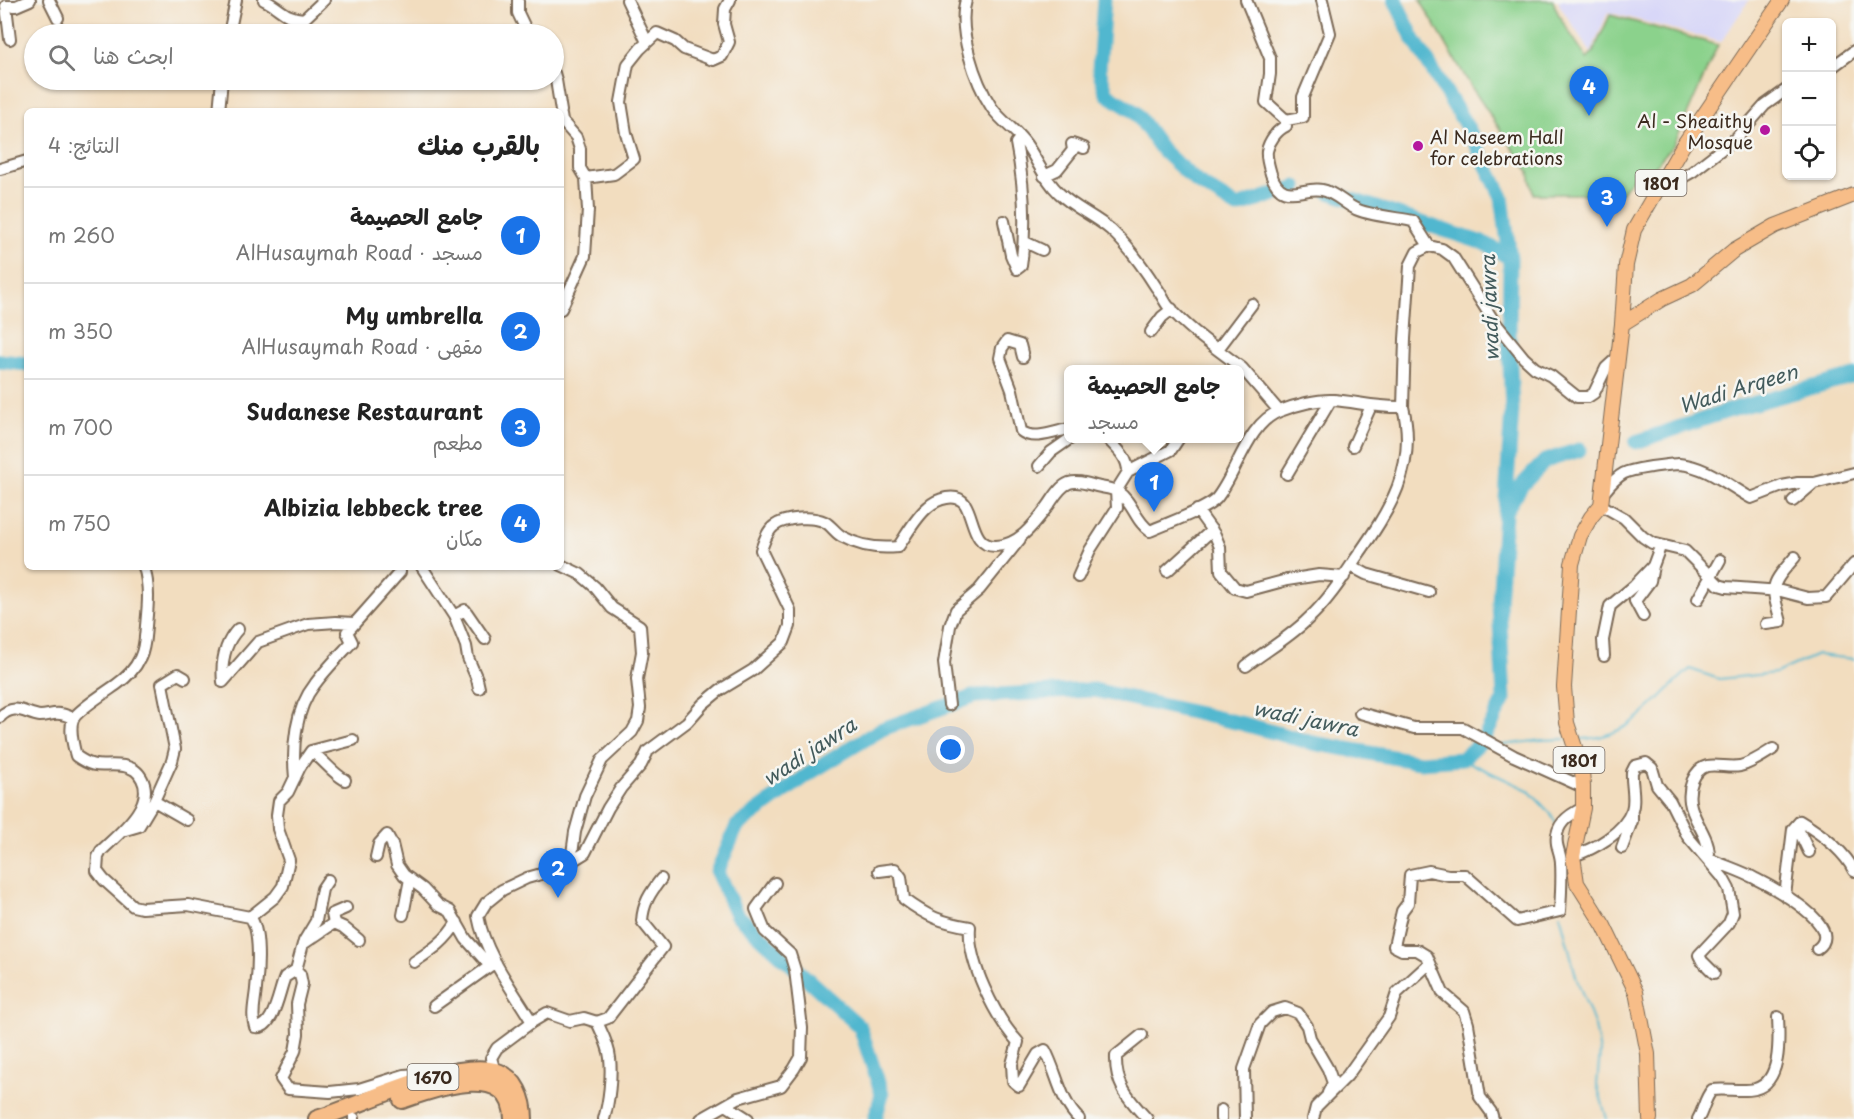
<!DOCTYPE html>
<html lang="ar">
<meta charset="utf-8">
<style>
:root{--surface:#fff;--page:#f6f6f6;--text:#222;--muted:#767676;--line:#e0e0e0;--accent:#1a73e8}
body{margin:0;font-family:"Playpen Sans","Playpen Sans Arabic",sans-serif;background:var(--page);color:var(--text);direction:rtl}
.controls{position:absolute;right:18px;top:18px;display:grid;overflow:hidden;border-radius:9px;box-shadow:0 2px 4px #0004}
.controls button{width:54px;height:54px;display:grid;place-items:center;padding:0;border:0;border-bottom:2px solid var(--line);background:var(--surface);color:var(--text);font:30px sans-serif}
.you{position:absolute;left:951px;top:750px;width:21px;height:21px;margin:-15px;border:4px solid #fff;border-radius:50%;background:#1a73e8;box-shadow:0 0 0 9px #1a73e833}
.badge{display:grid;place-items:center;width:39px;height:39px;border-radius:50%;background:var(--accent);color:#fff;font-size:20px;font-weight:700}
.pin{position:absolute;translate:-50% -50px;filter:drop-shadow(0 2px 3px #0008)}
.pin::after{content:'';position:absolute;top:32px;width:21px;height:18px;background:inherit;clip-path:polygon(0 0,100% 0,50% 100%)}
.popup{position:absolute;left:1064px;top:365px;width:180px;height:78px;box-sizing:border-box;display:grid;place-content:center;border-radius:9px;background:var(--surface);filter:drop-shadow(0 2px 4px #0005);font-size:20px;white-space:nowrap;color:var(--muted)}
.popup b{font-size:22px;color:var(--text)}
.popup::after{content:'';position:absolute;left:50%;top:100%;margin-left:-12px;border:12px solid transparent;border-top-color:var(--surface)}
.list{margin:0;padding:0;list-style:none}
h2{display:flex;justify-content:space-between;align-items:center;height:78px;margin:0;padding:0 24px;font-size:26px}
h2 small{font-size:20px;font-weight:400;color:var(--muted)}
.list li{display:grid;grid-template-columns:39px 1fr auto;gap:18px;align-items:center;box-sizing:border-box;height:96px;padding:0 24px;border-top:2px solid var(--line)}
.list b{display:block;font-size:22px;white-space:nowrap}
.list p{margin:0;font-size:20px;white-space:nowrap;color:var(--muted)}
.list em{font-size:20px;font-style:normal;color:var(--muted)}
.icon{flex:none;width:33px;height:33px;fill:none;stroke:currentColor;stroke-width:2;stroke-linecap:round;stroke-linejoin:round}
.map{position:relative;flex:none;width:1854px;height:1119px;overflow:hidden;direction:ltr}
.search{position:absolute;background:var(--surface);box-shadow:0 2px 4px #0004;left:24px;top:24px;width:540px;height:66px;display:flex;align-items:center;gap:15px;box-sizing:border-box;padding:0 21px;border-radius:33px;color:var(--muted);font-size:22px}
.panel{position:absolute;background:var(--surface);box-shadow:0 2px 4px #0004;left:24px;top:108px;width:540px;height:462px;border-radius:9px;direction:rtl}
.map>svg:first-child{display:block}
.built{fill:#d8d7f8}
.park{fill:#8bd28c;stroke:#637e55;stroke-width:1.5}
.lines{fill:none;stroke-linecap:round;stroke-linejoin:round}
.stream{stroke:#51b7cf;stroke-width:2}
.river{stroke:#51b7cf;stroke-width:15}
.minor-casing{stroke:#7b6956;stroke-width:14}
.major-casing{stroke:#7b6956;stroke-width:16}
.highway-casing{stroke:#7b6956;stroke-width:20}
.minor{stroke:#fff;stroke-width:10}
.major{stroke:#f7bd88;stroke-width:14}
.highway{stroke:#f7bd88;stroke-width:16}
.poi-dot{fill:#b5179e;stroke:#f6f6f2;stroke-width:2}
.labels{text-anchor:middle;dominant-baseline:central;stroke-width:5;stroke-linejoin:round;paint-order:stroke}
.shield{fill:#f6f6f2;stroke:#73675e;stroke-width:1.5}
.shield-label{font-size:16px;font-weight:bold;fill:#3b2a1e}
.poi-label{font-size:18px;fill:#3b2a1e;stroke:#f6f6f2;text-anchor:end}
.water-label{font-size:20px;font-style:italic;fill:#435b5c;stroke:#f6f6f2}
</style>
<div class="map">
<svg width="1854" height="1119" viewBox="0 0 1854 1119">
<rect width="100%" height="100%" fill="#f6f6f2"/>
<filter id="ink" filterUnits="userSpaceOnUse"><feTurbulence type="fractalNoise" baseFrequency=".0167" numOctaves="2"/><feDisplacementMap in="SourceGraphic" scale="12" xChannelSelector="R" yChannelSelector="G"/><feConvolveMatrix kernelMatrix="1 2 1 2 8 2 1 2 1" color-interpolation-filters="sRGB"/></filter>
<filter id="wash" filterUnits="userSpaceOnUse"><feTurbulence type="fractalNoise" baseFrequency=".008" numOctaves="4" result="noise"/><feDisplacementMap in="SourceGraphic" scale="24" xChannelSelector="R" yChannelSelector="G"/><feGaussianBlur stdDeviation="1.35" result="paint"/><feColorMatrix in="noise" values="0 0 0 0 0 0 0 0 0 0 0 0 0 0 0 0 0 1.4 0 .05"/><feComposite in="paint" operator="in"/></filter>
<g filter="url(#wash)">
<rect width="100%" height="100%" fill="#f2ddbf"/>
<path class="built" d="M1558 0H1749L1721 42 1608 12 1591 53 1560 6Z"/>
<path class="park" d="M1420 0H1553C1558 20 1577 41 1587 59L1592 54 1610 15 1718 45 1674 144 1650 172H1637L1620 194H1533L1529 172 1472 88Z"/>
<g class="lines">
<path class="stream" d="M1579 739C1634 738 1652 701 1690 669L1719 679 1776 673 1817 655 1854 659
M1502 745 1542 740 1565 739
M1474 748 1487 746
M1462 759 1528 790 1550 813 1557 825
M1560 914 1577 980 1595 1026 1600 1052 1597 1085 1607 1119"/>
<path class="river" d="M1104 0 1099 70 1107 94 1135 112 1163 151 1197 182 1237 207 1296 187
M1329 192 1486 244 1510 258
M0 361 27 364
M1636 442 1740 407 1854 376
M1506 510 1522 485 1545 461 1579 450
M875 1119 882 1094 860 1027 736 914 717 872 737 826 813 771 882 729 975 696 1094 690 1244 724 1313 743 1420 762 1462 759 1484 739 1504 699 1499 603 1512 410 1509 341 1510 258 1502 197 1470 132 1413 38 1395 0"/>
</g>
</g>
<g filter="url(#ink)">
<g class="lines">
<defs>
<path id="minor" d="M49 0 58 18
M264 0C281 8 284 18 304 19L324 0
M518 0V13L528 34
M627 0 647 42
M966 0C957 30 975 82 992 108 1002 122 1017 131 1026 144 1038 161 1044 179 1059 193 1074 208 1095 216 1111 230 1128 246 1144 268 1156 287 1161 293 1164 301 1168 306 1189 330 1217 349 1242 368
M1246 0 1270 58V74L1266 102 1286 120V126C1277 130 1269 141 1267 151 1266 158 1269 167 1271 174 1282 206 1302 186 1322 190 1334 192 1344 203 1354 208 1365 215 1399 218 1413 221L1429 246
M229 34 236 0
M10 39 6 6H16L30 0
M1832 67 1854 51
M554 73 556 80 561 111
M219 111 222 80
M561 115 562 121 576 137 580 149V168L586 178 588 210 585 256 561 309
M1286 120 1303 117V97L1330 33 1322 0
M0 169 27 161
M1044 176 1057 170 1073 150 1072 144 1084 148
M586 178 614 174 634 159 626 133 621 102 628 64 640 49 657 33 675 41 684 49 713 60 722 56 729 42 724 24 725 9 730 0
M1662 182 1669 185 1692 172 1736 138 1765 105 1786 90
M1004 221 1011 255 1017 269 1021 266C1027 226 1024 183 1016 143L1020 138
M1025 242 1042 250
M1151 332 1162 317 1172 309
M1218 349 1252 304
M1023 357 1020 345 1007 341 1002 348 1000 358 1012 390 1021 431C1033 441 1054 432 1068 429
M1239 370 1242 368 1279 411
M1107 438C1117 449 1128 457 1128 472
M1353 446 1371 406
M1039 466 1051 452 1071 438
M1287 474 1331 400
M1604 492C1621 471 1625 471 1651 467 1661 466 1670 464 1679 464 1706 466 1728 485 1751 498L1782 486 1798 483H1814L1854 473
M1793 501 1814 483
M1601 505 1624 518 1643 537 1652 543 1685 551 1719 585 1726 587 1781 591 1808 598 1826 597 1854 564
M1197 510 1215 535 1220 547 1221 571 1235 588 1246 591 1287 580 1319 575 1344 577
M561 565 580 574 595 587 612 608 640 626 642 652 637 679 640 708 638 721 632 732 602 760 585 796 575 832 571 861
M1351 566 1366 574 1429 592
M144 567C150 588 148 605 146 626 145 637 145 648 140 658 135 669 126 678 116 685 106 692 78 710 73 719 69 730 73 745 76 756 97 771 102 763 124 766 133 768 138 771 142 779 156 806 117 835 101 851L98 857 97 871 104 880 133 906 142 908 188 905 250 917C261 929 258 972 256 989 255 1001 251 1015 255 1027 274 1031 279 990 285 977L296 970 300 974 302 984 297 1004 298 1034 295 1051 281 1079 288 1089 330 1092 359 1089 404 1075 432 1073
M422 567 454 616 466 646 468 658 477 679 479 688
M1167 571 1212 530
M1078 577 1090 550 1117 508 1116 491 1128 472 1171 450 1179 438
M1698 599 1720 560
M454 616 465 610 485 639
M1643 616 1635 601 1650 581 1653 566
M1766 624 1781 622C1771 584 1769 587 1795 557
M238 629C224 644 221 663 223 682L258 642 308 624 336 622 354 623
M1604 656 1603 640 1610 606 1634 586 1653 566 1660 547
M1246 666C1267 650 1290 637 1308 619 1327 602 1342 579 1356 558 1389 511 1418 467 1403 407
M949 705 944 663 950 626 956 610 979 590 1020 539
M1360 713 1414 728H1463L1514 756 1583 787
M0 717C15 702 25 714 40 716 47 716 53 713 60 714 64 714 69 717 74 718
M1773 749C1762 756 1752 763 1740 766 1729 768 1717 764 1707 766 1693 770 1688 789 1690 802 1693 821 1708 834 1709 854L1705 857C1721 865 1740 870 1756 879 1772 887 1848 927 1817 949
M311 751C324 760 331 772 345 780
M295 778C292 747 295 709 315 684 326 669 340 655 352 642L347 632 400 572 399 567
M154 801 172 761 175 749 162 684 178 674 185 678
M1793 829 1800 821C1820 833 1844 850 1854 871
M122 831 139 826 154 801 187 820
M1622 848 1632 821V814
M1573 856C1594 849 1624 833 1632 810 1636 798 1631 785 1632 772L1635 766 1646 763 1652 768 1657 785 1670 801 1688 837 1723 878 1729 889 1733 913 1729 923 1699 955 1702 961 1714 973
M376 857 379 844 387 835 392 844 397 865 404 875 423 889 438 905 450 911 466 939 490 966 496 963
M879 871 895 869 901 877 904 899C928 917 941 922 970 927 967 961 995 1017 1018 1042L1012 1064 1013 1081 1019 1086 1038 1054 1045 1050C1057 1072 1060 1101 1079 1119
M1785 896 1793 829 1799 831 1809 852
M403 915 410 879
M250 917 275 897 283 886 289 860 278 829 277 815 279 801 288 792 300 767 311 751 353 740
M334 923 332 914 346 908
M304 941 316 921 322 889 328 880
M414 962C432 950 446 941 457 922
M296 970 303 944 334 923 343 927 359 940
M434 1006 490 966
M532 1022 547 1013 570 1021 584 1018 597 1022C602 1033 609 1046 610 1058 612 1076 609 1102 604 1119
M597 1022 608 1018 663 947 642 921C643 904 650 893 661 879
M1142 1035 1116 1056C1115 1085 1128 1098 1147 1119
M495 1071 491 1058 497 1048 532 1022C512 989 485 954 478 916L486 903 502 890 527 878 559 869 585 853 608 808 621 788 641 765 648 751 687 722 703 704 720 690 753 670 784 642 790 626V610L761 550C764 542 767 531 774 526 786 517 813 516 825 522 832 526 836 534 843 537 861 547 878 549 898 547 907 534 916 517 928 507 937 499 956 492 965 504 974 518 973 546 995 546 1019 546 1035 523 1048 506 1054 498 1059 487 1069 483 1078 480 1088 484 1096 486 1103 488 1112 488 1118 492 1133 502 1135 521 1150 531 1165 524 1206 510 1216 499 1237 474 1247 423 1280 411 1295 405 1318 399 1334 400 1357 402 1379 408 1403 407L1405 339 1410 266 1417 252 1429 246 1442 249 1453 257 1493 320 1524 358 1535 368 1551 376 1577 397H1588L1594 393 1606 368 1618 357
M726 1105 748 1119
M354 1118V1119
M701 1119 738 1098 781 1086 794 1069 801 1057 802 1028 795 970 790 954 765 931 756 909 775 883
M1221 1119V1110
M1245 1119 1244 1069 1260 1024 1272 1012 1285 1008 1298 1013 1307 1026 1310 1038 1328 1069 1333 1083 1328 1093
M1313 1119 1316 1107 1347 1076 1389 1017 1397 993 1430 963
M1493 1119 1491 1112 1480 1097 1468 1024 1464 1011 1443 993 1427 956 1417 950H1402L1394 946 1402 911 1408 903 1410 875 1429 871 1448 875H1465L1517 921 1560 911C1561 895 1562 879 1561 863 1561 856 1558 850 1557 844 1554 825 1568 815 1583 808
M1698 1119C1704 1109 1704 1099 1712 1090 1726 1088 1741 1092 1755 1089 1782 1082 1779 1038 1778 1017"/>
<path id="major" d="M1622 324 1662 299 1692 285 1734 250 1775 226 1854 195
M1650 1119 1648 1054 1636 992 1604 926 1577 883 1573 856 1583 808V787L1582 769 1567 723 1564 687 1572 564 1580 536 1591 517 1601 505 1622 324 1626 265 1634 230 1682 147 1782 0"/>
<path id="highway" d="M402 1100C436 1088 512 1060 513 1119
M317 1119C362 1105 449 1060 495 1071 516 1077 524 1100 524 1119"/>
</defs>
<use href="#minor" class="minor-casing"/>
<use href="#major" class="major-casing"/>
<use href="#highway" class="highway-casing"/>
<use href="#minor" class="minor"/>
<use href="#major" class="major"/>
<use href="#highway" class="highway"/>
</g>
</g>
<g class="poi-dot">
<circle cx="1765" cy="130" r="6"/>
<circle cx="1418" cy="146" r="6"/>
</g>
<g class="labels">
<g class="shield">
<rect x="1635.5" y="170" width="51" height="26" rx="4.5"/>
<rect x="1553.5" y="747" width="51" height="26" rx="4.5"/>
<rect x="407.5" y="1064" width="51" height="26" rx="4.5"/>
</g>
<g class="shield-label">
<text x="1661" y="183">1801</text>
<text x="1579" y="760">1801</text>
<text x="433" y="1077">1670</text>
</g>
<g class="poi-label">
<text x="1753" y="120">Al - Sheaithy<tspan x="1753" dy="21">Mosque</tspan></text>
<text x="1430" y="136" text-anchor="start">Al Naseem Hall<tspan x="1430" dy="21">for celebrations</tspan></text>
</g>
<g class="water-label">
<text transform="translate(1489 308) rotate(-92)">wadi jawra</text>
<text transform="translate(1738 388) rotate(-17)">Wadi Arqeen</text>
<text transform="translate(1306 718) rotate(12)">wadi jawra</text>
<text transform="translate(809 751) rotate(-33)">wadi jawra</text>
</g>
</g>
</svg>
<div class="controls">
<button>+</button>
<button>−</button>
<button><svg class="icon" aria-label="locate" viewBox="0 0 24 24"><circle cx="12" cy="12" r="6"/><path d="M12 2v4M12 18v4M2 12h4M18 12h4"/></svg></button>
</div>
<div class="you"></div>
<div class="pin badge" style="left:1154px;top:512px">1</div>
<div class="popup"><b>جامع الحصيمة</b>مسجد</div>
<div class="pin badge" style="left:558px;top:898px">2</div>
<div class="pin badge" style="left:1607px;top:227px">3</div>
<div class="pin badge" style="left:1589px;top:116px">4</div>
<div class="search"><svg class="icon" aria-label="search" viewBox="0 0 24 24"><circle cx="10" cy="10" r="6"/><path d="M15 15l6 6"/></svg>ابحث هنا</div>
<section class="panel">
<h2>بالقرب منك<small>النتائج: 4</small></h2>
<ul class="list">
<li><span class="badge">1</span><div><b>جامع الحصيمة</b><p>مسجد · AlHusaymah Road</p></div><em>260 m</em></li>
<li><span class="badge">2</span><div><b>My umbrella</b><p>مقهى · AlHusaymah Road</p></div><em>350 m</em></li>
<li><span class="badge">3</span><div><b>Sudanese Restaurant</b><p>مطعم</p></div><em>700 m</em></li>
<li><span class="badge">4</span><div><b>Albizia lebbeck tree</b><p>مكان</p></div><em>750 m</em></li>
</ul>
</section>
</div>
